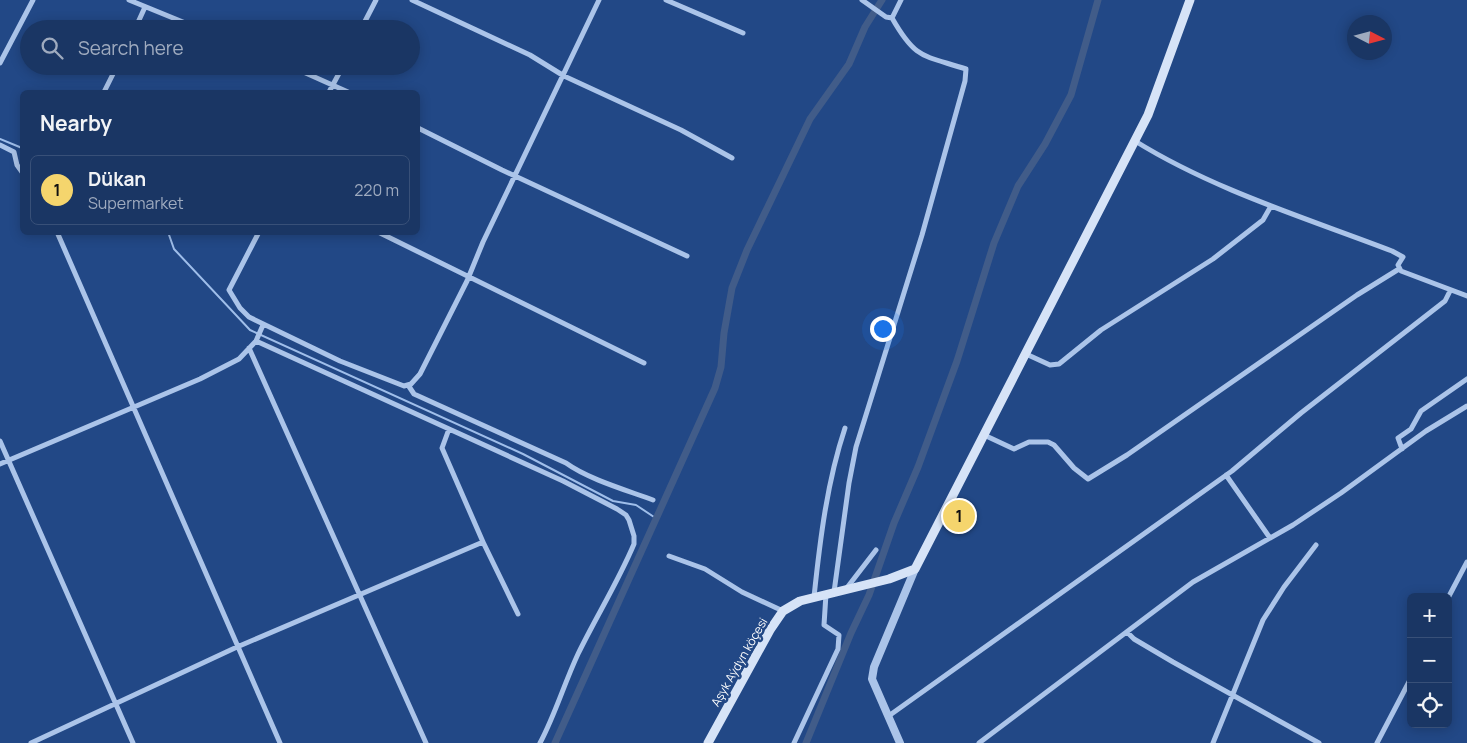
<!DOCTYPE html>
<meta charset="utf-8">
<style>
:root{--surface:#1a3664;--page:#233e6a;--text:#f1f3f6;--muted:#9fabbf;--line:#385078;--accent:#f5d56d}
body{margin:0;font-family:Manrope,sans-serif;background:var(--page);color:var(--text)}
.controls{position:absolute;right:15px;bottom:15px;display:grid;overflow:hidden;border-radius:8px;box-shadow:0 2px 12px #0003}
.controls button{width:45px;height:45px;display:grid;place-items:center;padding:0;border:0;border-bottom:1px solid var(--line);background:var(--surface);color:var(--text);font:25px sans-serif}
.compass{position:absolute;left:1347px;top:15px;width:45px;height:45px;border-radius:50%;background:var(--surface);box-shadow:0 2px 12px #0003;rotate:96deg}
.you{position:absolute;left:882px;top:328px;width:18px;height:18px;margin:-12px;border:4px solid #fff;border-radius:50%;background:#1a73e8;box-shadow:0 0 0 8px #1a73e833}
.badge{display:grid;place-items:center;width:32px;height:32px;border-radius:50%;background:var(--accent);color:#111;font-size:16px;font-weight:700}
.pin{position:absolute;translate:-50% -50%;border:2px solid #fff;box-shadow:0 1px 5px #0006}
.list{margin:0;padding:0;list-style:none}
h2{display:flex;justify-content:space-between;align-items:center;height:65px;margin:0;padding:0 20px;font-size:21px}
h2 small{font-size:16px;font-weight:400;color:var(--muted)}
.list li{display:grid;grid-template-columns:32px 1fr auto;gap:15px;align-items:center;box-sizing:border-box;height:70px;margin:0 10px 10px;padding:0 10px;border:1px solid var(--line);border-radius:8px}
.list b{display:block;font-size:19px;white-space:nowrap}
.list p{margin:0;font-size:16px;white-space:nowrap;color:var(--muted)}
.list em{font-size:16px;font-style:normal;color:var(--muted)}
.icon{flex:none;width:28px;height:28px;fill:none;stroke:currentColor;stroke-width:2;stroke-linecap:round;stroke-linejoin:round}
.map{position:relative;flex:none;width:1467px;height:743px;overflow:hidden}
.search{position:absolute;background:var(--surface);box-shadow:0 2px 12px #0003;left:20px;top:20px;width:400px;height:55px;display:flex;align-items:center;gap:12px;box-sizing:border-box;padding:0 18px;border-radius:28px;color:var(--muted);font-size:19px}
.panel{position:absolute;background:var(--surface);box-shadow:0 2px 12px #0003;left:20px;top:90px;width:400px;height:145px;border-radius:8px}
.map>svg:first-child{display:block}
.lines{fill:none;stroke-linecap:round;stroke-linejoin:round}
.stream{stroke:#9fbeea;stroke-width:2}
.canal{stroke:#415c89;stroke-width:7}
.minor{stroke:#abc4e9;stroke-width:5}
.tertiary{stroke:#abc4e9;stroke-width:8}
.secondary{stroke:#d6e3f7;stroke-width:9}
.labels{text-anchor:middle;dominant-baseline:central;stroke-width:5;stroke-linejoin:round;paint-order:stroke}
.street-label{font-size:12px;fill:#fff;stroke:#224886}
</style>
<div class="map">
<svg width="1467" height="743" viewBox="0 0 1467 743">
<rect width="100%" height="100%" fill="#224886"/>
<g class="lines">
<path class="stream" d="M0 139 22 148
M168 232 174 249 250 330 523 454 613 501 636 505 657 519"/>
<path class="canal" d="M555 743 715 388 721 367 724 333 732 288 747 250 810 119 849 64 865 27 882 0
M806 743 851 633 869 595 894 523 918 467 957 361 994 243 1018 186 1045 144 1071 95 1098 0"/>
<path class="minor" d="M129 0 200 29
M412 0 530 55 564 76 681 130 732 158
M666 0 743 33
M892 18 901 0
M135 29 145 7
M361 29 376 0
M0 63 33 0
M290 66 348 92
M104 92 117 66
M329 92 343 66
M418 128 502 170 687 256
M1135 141C1214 190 1306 218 1392 251L1403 257 1398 265 1401 271 1467 296
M0 145 14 152 17 165 22 172
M57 232 280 743
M259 232 229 290 240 308 249 317 340 361 404 386 411 384 420 374 467 281 483 242 599 0
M378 232 644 363
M256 341 563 481 617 509 626 515 629 520 634 536V544C618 582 596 617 578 654 564 684 555 715 540 743
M249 348 426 743
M1026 354 1050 365 1059 364 1101 330 1213 259 1263 220 1271 206
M408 385 414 394 566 463C588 479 626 490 653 500
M449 429 442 448 483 542
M984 435 1014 449 1029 442H1048L1054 445 1074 468 1088 479 1127 455 1357 295 1399 269
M0 441 133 743
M1402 449 1398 438 1411 429 1421 411 1467 379
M0 464 200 379 239 359 256 341 263 325
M1226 475 1270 538
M669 556 705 569 742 592 783 611
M846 589 876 550
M834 592 849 483 856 447 922 235 965 81 966 69C923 55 916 60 892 18L886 17 862 0
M814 597C820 540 827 482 845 428
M1448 598 1467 562
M1127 632 1134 639 1173 662 1319 743
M890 715 1232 471 1301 413 1445 301 1450 291
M31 743 237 647 483 542 518 614
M794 743 838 649 839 635 824 625 826 594
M979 743 1193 582 1293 525 1341 493 1426 431 1467 406
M1213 743 1263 620 1284 587 1316 545
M1377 743 1411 678"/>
<path class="tertiary" d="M900 743 872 679 874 667 915 569"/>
<path class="secondary" d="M708 743 770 630 783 611 800 601 889 579 915 569 1148 115 1190 0"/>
</g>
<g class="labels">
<g class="street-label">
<text transform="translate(739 662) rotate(-60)">Aşyk Aýdyn köçesi</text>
</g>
</g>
</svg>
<div class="controls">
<button>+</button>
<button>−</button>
<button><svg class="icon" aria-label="locate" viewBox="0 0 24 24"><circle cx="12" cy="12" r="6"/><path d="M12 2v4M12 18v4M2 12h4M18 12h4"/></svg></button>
</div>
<svg class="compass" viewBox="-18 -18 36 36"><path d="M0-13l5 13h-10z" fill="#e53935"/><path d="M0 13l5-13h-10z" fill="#9fabbf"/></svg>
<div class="you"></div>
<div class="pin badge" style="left:959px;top:516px">1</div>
<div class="search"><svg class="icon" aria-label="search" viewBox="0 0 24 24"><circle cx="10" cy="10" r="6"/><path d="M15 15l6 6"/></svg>Search here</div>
<section class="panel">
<h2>Nearby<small></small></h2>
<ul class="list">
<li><span class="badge">1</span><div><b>Dükan</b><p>Supermarket</p></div><em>220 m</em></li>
</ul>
</section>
</div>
